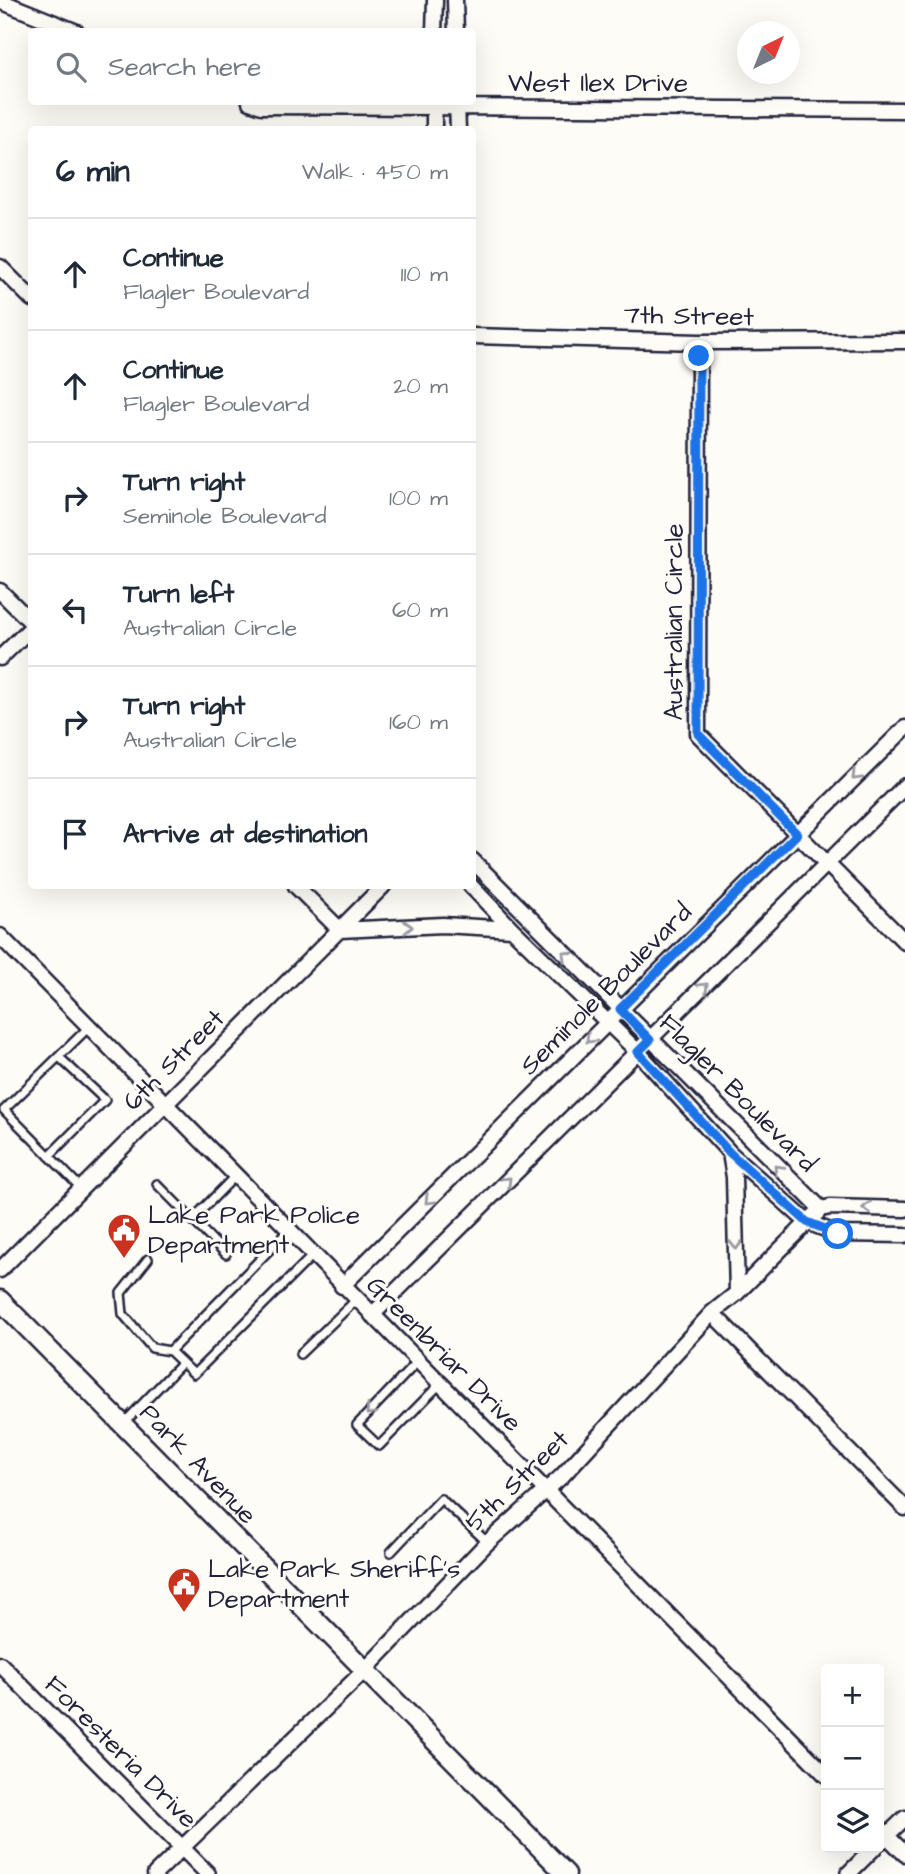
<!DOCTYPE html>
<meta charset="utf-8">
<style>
:root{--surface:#fff;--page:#f6f6f7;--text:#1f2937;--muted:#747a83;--line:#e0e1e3}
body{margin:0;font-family:"Architects Daughter",sans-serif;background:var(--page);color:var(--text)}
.controls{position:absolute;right:21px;bottom:21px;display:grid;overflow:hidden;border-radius:7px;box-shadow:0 7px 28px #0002}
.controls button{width:63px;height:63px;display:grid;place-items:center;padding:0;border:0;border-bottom:2px solid var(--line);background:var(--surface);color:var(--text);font:35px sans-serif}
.compass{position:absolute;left:737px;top:21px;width:63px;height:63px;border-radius:50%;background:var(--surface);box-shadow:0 7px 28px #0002;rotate:43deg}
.stop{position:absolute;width:21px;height:21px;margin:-16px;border:5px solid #1a73e8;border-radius:50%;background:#fff}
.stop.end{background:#1a73e8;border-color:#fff;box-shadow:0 2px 7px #0008}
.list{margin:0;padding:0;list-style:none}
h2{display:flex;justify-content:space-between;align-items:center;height:91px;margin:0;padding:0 28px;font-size:30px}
h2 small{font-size:23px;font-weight:400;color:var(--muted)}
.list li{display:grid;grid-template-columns:46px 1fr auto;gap:21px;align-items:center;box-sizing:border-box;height:112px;padding:0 28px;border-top:2px solid var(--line)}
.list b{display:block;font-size:26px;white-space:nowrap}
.list p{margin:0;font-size:23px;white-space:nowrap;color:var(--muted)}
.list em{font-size:23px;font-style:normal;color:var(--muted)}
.icon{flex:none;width:38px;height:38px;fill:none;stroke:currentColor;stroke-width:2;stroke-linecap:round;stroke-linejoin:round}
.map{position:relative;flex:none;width:905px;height:1874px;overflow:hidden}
.search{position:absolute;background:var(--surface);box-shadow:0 7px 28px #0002;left:28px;top:28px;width:448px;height:77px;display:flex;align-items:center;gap:18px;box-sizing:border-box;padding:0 24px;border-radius:7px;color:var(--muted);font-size:26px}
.panel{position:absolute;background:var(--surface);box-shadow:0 7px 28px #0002;left:28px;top:126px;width:448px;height:763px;border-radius:7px}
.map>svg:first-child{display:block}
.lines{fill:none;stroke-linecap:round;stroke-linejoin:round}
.service-casing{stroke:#22223b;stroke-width:12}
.minor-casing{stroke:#22223b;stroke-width:19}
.tertiary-casing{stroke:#22223b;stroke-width:23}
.service{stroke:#fdfcf7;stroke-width:7}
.minor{stroke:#fdfcf7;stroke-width:14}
.tertiary{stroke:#fdfcf7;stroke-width:18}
.oneway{stroke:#9a9aa2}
.route{stroke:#1a73e8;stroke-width:9}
.labels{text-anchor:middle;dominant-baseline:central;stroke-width:6;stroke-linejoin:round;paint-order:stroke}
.street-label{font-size:26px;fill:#22223b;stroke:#fdfcf7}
.poi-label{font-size:26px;fill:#22223b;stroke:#fdfcf7;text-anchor:start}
</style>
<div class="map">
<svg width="905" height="1874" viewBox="0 0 905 1874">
<rect width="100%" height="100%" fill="#fdfcf7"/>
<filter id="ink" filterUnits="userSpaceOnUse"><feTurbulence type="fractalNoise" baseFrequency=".0143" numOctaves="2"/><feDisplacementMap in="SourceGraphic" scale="14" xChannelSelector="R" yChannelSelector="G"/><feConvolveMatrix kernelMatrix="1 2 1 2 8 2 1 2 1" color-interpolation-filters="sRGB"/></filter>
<g filter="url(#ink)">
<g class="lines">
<defs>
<path id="service" d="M49 1156 105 1100 59 1057
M157 1184 226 1254
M81 1188 4 1110 90 1026
M192 1220 236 1175
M289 1230 170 1351 194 1374 313 1255
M148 1259 121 1293 123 1314 152 1348 170 1351
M300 1354 356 1300
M417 1362 357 1425 379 1446 440 1384
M123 1424 182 1363
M391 1552 441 1499 487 1542"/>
<path id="minor" d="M455 0 456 32
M0 1 77 32
M434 32 435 0
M250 102 262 106 905 110
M434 102V130
M457 102 458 130
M0 267 32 299
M472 336 699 342 905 341
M699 342 698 734 905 942
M0 591 32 623
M0 658 32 627
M472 860 821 1209 830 1207 905 1209
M296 886 340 930 443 925 512 929
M471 886 512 929 638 1052 730 1153 807 1222 838 1234 905 1235
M0 936 826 1775
M730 1153 734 1177 737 1293
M0 1270 383 886
M342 1286 905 728
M712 1313 905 1508
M372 1315 905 786
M0 1664 208 1874
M879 1828 905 1854
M880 1842 905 1818
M155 1874 364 1671 487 1543 562 1476 712 1313 737 1293 821 1209
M848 1874 874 1848"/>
<path id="tertiary" d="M0 1300 566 1874"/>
</defs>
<use href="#service" class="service-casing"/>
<use href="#minor" class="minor-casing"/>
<use href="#tertiary" class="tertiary-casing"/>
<use href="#service" class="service"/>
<use href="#minor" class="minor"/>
<use href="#tertiary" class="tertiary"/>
</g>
<defs><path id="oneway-chevron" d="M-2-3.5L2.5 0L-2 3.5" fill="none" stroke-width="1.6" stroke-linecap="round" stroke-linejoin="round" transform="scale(1.75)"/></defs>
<g class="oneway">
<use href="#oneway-chevron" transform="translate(856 776) rotate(135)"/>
<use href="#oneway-chevron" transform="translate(408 927) rotate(-2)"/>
<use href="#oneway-chevron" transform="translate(566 955) rotate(-135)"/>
<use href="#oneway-chevron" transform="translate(704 987) rotate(-45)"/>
<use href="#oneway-chevron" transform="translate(590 1039) rotate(135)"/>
<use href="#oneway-chevron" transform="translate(778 1169) rotate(-134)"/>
<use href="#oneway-chevron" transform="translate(507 1181) rotate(-45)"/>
<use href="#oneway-chevron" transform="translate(429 1200) rotate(135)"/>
<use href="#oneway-chevron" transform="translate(867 1208) rotate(-179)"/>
<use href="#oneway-chevron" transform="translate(736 1245) rotate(89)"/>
<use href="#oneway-chevron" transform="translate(370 1411) rotate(134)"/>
</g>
</g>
<g class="lines" filter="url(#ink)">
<path class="route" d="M699 356 698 734 797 834 620 1009 650 1040 638 1052 730 1153 807 1222 838 1234"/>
</g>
<defs>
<symbol id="civic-pin" viewBox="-11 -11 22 30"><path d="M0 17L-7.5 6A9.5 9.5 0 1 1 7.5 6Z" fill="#c8321e" stroke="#fdfcf7"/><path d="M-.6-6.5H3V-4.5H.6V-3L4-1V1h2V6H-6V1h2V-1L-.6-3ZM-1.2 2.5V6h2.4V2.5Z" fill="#fff"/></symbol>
</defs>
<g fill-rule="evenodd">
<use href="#civic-pin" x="105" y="1211" width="38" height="52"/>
<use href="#civic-pin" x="165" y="1565" width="38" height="52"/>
</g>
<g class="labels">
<g class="street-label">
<text x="598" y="83">West Ilex Drive</text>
<text transform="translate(689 316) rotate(1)">7th Street</text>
<text transform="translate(674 622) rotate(-90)">Australian Circle</text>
<text transform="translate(606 989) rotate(-45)">Seminole Boulevard</text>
<text transform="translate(174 1060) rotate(-45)">6th Street</text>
<text transform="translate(738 1093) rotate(45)">Flagler Boulevard</text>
<text transform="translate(444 1354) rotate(45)">Greenbriar Drive</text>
<text transform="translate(198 1464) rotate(46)">Park Avenue</text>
<text transform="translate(517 1481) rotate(-44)">5th Street</text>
<text transform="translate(121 1752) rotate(45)">Foresteria Drive</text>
</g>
<g class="poi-label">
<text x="148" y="1215">Lake Park Police<tspan x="148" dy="30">Department</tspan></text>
<text x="208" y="1569">Lake Park Sheriff's<tspan x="208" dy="30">Department</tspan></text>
</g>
</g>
</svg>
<div class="controls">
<button>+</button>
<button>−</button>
<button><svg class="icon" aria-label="layers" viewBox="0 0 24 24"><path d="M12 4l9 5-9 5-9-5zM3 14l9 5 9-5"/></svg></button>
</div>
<svg class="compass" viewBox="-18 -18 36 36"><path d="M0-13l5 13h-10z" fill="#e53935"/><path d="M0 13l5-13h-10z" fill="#747a83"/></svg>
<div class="stop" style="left:838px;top:1234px"></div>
<div class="stop end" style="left:699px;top:356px"></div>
<div class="search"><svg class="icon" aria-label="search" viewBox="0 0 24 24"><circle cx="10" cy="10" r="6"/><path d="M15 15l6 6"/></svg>Search here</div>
<section class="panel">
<h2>6 min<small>Walk · 450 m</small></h2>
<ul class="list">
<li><svg class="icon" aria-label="ahead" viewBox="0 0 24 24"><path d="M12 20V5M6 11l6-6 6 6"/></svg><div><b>Continue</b><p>Flagler Boulevard</p></div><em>110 m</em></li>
<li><svg class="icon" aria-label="ahead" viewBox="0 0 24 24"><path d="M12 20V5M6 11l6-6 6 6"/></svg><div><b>Continue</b><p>Flagler Boulevard</p></div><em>20 m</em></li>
<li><svg class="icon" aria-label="right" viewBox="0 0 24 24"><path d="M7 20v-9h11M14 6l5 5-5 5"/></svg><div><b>Turn right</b><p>Seminole Boulevard</p></div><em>100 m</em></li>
<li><svg class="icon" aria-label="left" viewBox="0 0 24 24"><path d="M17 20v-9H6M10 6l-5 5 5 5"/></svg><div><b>Turn left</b><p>Australian Circle</p></div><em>60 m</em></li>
<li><svg class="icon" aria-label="right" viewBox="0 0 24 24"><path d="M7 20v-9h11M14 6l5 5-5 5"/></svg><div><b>Turn right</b><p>Australian Circle</p></div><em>160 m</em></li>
<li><svg class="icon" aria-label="arrive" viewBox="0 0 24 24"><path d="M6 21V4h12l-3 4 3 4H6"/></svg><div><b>Arrive at destination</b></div></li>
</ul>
</section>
</div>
